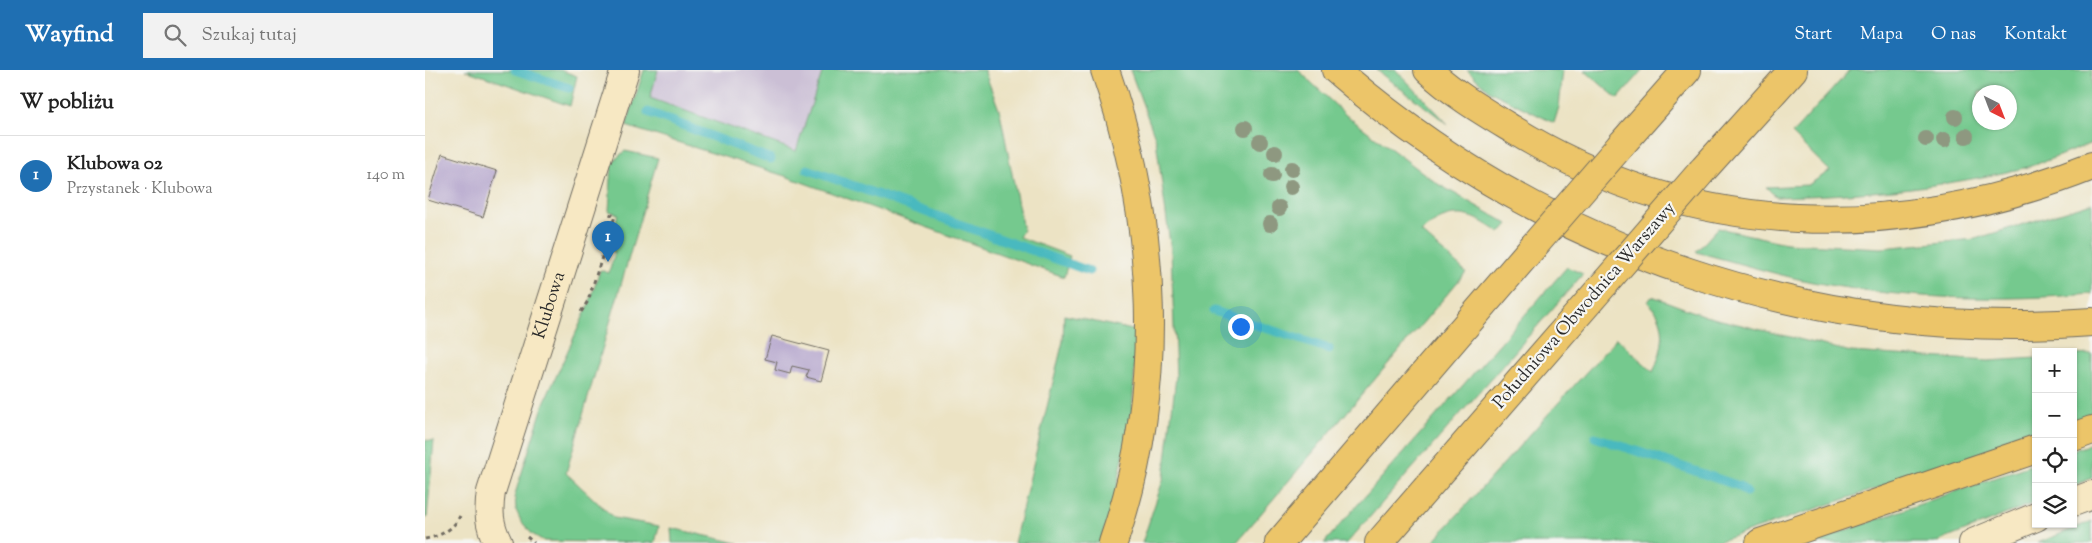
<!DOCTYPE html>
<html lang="pl">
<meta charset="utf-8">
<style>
:root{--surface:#fff;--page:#f2f2f2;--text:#222;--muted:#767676;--line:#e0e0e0;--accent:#1f6fb2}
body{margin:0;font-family:"Sorts Mill Goudy",serif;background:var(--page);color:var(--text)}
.controls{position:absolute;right:15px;bottom:15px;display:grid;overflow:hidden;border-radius:0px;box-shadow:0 1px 4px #0004}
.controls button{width:45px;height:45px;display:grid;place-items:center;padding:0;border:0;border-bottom:1px solid var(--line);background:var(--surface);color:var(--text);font:25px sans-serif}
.compass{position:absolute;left:1547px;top:15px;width:45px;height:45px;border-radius:50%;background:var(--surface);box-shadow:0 1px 4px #0004;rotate:138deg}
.you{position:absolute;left:815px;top:256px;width:18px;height:18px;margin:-12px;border:4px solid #fff;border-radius:50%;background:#1a73e8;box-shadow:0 0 0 8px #1a73e833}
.badge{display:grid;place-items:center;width:32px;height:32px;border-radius:50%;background:var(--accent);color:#fff;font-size:16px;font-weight:700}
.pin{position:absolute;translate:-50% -41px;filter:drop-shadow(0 1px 2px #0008)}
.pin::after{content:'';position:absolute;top:26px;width:18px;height:15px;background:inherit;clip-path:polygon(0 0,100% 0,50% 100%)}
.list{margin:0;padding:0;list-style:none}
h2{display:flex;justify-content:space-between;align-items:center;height:65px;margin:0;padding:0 20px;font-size:21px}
h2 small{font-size:16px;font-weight:400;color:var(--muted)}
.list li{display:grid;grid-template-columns:32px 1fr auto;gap:15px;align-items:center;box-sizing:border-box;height:80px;padding:0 20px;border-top:1px solid var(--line)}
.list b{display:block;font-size:19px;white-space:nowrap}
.list p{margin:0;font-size:16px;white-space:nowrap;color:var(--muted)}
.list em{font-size:16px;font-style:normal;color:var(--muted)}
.icon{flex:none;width:28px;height:28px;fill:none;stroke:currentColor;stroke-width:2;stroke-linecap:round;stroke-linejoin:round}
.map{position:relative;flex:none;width:1667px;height:473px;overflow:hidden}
header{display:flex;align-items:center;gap:30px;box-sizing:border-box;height:70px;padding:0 25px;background:var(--accent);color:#fff}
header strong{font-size:24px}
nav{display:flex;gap:28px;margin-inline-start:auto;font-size:18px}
.search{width:350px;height:45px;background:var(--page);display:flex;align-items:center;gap:12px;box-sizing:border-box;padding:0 18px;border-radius:0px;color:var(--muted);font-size:19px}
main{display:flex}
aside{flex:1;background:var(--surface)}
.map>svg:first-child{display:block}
.industrial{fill:#cbbfd5}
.green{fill:#74c98e;stroke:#507a5c;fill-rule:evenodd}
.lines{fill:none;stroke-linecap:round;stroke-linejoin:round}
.stream{stroke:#4ab9bf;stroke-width:9}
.building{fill:#b0a0ca}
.secondary-casing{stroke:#6f6b61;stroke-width:30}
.highway-casing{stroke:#6f6b61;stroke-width:30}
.path{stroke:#6f6b61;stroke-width:3;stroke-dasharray:4 4;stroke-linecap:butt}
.secondary{stroke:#f7e8c3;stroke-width:28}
.highway{stroke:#ecc569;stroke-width:28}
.highway-bridge-casing{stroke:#6f6b61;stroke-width:30;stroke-linecap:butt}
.highway-bridge{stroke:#ecc569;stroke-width:28}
.tree{fill:#8e9880}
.labels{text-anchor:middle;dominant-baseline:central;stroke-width:4.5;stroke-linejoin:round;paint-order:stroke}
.street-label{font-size:18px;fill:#2b2b2b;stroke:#f6f6f2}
</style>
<header>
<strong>Wayfind</strong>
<div class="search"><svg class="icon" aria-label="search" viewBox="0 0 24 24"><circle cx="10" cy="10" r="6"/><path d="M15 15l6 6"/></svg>Szukaj tutaj</div>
<nav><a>Start</a><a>Mapa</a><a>O nas</a><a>Kontakt</a></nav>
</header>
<main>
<aside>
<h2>W pobliżu<small></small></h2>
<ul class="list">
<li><span class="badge">1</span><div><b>Klubowa 02</b><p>Przystanek · Klubowa</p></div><em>140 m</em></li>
</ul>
</aside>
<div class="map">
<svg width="1667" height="473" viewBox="0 0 1667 473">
<rect width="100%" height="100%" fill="#f6f6f2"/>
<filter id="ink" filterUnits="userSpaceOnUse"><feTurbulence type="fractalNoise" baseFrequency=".02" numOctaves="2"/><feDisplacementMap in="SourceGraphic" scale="10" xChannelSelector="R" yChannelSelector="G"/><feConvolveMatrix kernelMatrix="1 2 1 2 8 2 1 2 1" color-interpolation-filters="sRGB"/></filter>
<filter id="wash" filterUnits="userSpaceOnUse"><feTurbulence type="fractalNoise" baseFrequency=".0096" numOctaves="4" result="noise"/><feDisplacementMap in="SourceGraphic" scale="20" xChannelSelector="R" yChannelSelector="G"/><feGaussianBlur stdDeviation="1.12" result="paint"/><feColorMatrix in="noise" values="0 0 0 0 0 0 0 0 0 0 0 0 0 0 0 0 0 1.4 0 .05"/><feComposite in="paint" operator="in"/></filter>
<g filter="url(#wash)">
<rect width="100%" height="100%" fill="#ece3c4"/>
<path class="industrial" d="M233 0H398L371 81 224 28Z"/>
<path class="green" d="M40 0H135L152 6 145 36Z
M219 0H233L225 28 371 81 398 0H559L575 42 598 160 594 167 645 186 639 207 360 106 201 56Z
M705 0H873L922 46 1013 114 1083 154 1075 163C1045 141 1025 137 996 162L1041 202 811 473H717L739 407 751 307 746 181 731 70Z
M952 0H971L1023 54 960 7Z
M1042 0H1138L1134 37 1129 53 1064 21Z
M1159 0H1218L1193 29Z
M1425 0H1667V73C1643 82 1619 93 1595 99 1514 118 1434 125 1351 127L1341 117 1383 115 1405 101 1367 64ZM1554 22H1584V52H1554Z
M200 81 233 88 141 403 189 448 234 456 230 473 119 471 107 464 96 451 91 440 90 424 119 333 164 234 175 200 184 203 190 182 182 180 193 144 184 141 187 92Z
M1667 133V224C1580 231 1491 230 1404 215 1360 208 1315 193 1271 182L1293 158 1361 173 1457 178 1550 169Z
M1142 197 1158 204 922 473H899Z
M1227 226 1280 246 1426 282 1563 291 1611 288V365L1289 473H1007L1192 268 1228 302C1239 277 1244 252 1223 232Z
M639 245 712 261 707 342 690 428 675 473H589L638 271Z
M1667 284V346L1648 352V285Z
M0 370 9 371 2 448H0Z
M1667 374V408L1648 416V380Z
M1611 393V432L1510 473H1385Z
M1667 451V473H1613Z
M246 458 313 473H247Z"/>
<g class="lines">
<path class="stream" d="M90 0 144 18
M223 42 346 89
M382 99 664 201
M789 241 904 279
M1170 367 1314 416 1321 422"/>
</g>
<g id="blocks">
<path class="building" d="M17 84 72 101 58 147 3 130Z
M347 266 404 281 396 311 381 307 384 300 367 296 365 304 350 300 352 292 340 289Z"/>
</g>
</g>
<g filter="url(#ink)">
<use href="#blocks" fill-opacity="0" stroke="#6f6b61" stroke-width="1"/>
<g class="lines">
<defs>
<g id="secondary">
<path d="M1648 432 1667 425"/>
<path id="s1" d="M73 473C64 455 63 442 66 422L200 0"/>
<path d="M1548 473 1611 447"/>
</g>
<path id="highway" d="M680 0C733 151 741 320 688 473
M911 0C1121 182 1390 273 1667 252
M1003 0C1027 23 1059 42 1087 59 1267 170 1473 173 1667 96
M1196 75 1262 0
M1277 101 1368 0
M1648 367 1667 360
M854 473 1107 178
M954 473 1181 212
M1335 473 1611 379"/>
</defs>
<use href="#secondary" class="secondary-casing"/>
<use href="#highway" class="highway-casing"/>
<path class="path" d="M156 242 163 231 190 146 184 144
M102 467 109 473
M0 469C15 466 28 460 35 446"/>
<use href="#secondary" class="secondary"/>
<use href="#highway" class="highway"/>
<defs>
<path id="highway-bridge" d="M1107 178 1196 75
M1181 212 1277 101"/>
</defs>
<use href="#highway-bridge" class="highway-bridge-casing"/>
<use href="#highway-bridge" class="highway-bridge"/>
</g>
<g class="tree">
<circle cx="1530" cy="47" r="8"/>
<circle cx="820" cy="58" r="8"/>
<circle cx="1541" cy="66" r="8"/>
<circle cx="1501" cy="69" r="8"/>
<circle cx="1519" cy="70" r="8"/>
<circle cx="835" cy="72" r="8"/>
<circle cx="850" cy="83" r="8"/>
<circle cx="867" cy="99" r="8"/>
<circle cx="847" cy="105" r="8"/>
<circle cx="866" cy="117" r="8"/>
<circle cx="854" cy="138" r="8"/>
<circle cx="845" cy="154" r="8"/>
</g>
</g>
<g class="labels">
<g class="street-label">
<text stroke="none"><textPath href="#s1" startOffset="248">Klubowa</textPath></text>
<text transform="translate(1160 236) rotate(-49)">Południowa Obwodnica Warszawy</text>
</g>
</g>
</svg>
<div class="controls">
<button>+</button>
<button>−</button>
<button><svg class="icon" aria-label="locate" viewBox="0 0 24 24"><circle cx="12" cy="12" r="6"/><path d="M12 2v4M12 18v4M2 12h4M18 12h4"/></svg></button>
<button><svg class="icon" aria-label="layers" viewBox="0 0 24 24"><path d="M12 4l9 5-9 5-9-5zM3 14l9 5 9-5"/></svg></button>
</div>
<svg class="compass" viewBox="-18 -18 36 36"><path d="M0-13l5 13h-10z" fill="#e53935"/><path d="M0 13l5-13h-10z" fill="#767676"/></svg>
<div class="you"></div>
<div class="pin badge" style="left:183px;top:192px">1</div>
</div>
</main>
